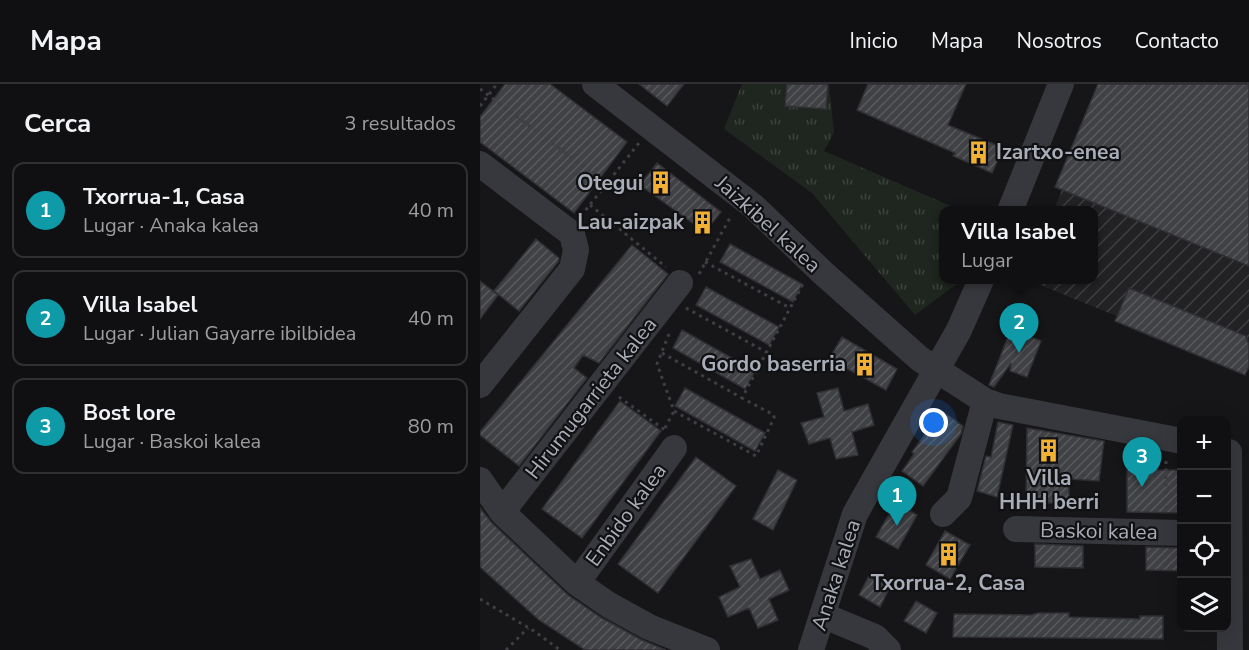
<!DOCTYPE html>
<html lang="es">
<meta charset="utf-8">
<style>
:root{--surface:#101012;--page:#19191b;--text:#f1f3f6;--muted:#9c9d9f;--line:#303032;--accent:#8c9099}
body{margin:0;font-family:"Nunito Sans",sans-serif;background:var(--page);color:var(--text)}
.controls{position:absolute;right:18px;bottom:18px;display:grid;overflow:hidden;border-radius:12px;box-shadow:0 6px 24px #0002}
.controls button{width:54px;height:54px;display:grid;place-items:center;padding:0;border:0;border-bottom:2px solid var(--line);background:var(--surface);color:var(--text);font:30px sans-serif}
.you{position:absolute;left:454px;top:339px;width:21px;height:21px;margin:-15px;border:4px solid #fff;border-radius:50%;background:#1a73e8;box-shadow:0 0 0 9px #1a73e833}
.badge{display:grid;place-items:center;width:39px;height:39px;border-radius:50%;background:var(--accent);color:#fff;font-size:20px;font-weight:700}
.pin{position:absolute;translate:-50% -50px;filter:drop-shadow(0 2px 3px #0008)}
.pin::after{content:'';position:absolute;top:32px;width:21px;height:18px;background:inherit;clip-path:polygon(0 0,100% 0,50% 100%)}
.popup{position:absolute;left:459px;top:122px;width:159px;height:78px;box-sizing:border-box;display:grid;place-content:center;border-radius:12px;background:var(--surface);filter:drop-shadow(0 2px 4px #0005);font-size:20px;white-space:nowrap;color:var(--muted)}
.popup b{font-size:22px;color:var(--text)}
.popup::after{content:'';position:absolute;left:50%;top:100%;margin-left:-12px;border:12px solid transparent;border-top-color:var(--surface)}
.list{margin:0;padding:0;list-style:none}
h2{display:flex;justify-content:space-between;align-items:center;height:78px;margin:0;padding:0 24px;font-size:26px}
h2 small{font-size:20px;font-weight:400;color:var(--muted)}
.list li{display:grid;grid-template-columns:39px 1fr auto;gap:18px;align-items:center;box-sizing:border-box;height:96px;margin:0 12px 12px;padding:0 12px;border:2px solid var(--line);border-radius:12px}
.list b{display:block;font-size:22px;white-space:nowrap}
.list p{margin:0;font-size:20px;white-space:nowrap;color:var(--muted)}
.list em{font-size:20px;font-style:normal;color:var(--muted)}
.icon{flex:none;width:33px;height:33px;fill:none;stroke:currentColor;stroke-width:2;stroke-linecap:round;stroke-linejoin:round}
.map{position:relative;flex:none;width:769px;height:566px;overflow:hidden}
header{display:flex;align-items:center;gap:36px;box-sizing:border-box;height:84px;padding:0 30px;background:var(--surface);border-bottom:2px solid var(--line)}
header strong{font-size:28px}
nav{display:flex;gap:33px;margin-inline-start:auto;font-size:21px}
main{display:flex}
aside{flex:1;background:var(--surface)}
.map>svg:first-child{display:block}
.industrial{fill:url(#industrial-furrows)}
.grass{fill:url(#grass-tufts)}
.building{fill:url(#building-hatch);stroke:#303034;stroke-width:1.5}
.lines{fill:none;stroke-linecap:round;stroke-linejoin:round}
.path{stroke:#3d3f44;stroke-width:3;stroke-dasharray:3 4.5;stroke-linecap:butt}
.minor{stroke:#37383d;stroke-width:26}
.labels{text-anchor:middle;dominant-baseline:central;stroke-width:4.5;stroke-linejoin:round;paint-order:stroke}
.poi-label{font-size:21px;font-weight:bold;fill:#a8adb8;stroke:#111113;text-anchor:end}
.street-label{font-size:21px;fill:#a8adb8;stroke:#111113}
</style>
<header>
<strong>Mapa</strong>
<nav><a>Inicio</a><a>Mapa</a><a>Nosotros</a><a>Contacto</a></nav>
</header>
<main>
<aside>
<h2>Cerca<small>3 resultados</small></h2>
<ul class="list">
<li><span class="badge" style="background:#0f9aa8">1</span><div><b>Txorrua-1, Casa</b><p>Lugar · Anaka kalea</p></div><em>40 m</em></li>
<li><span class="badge" style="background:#0f9aa8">2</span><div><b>Villa Isabel</b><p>Lugar · Julian Gayarre ibilbidea</p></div><em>40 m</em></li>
<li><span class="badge" style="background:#0f9aa8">3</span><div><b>Bost lore</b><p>Lugar · Baskoi kalea</p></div><em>80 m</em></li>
</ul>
</aside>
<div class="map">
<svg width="769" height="566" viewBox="0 0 769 566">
<defs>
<pattern id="industrial-furrows" width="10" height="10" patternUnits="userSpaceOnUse" patternTransform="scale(1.5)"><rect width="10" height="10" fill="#222225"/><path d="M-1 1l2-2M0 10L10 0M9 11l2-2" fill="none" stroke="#3f3f43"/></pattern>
<pattern id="grass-tufts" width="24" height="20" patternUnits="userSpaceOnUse" patternTransform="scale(1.5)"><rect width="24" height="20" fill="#1e261f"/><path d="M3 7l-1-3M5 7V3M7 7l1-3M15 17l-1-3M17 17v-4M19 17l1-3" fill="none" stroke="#3c433d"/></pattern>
<pattern id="building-hatch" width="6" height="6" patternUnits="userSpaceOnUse" patternTransform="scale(1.5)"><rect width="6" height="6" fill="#404145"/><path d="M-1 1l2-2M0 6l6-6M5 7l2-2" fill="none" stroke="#595a5e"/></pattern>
</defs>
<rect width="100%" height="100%" fill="#161618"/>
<path class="industrial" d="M623 0H769V286L548 196H614V127L574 126Z"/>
<path class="grass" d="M262 0H349L354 48 344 67 480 126 464 127V196H482L435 231 332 109 244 45Z"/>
<path class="building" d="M25 0H70L147 58 94 129 0 58V33Z
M159 0H204L187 22Z
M307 0H348L346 25 305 22Z
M388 0H486L468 41 523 64 512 89 473 72 475 69 377 26Z
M618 0H769V182L575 103Z
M177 79 241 128 225 148 160 101Z
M56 155 79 174 78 178 39 227 14 207Z
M250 160 322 200 313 218 240 178Z
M152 161 188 190 119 279 103 271 94 284 107 294 39 382 0 351V348Z
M0 197 18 211 0 235Z
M226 203 299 243 289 261 216 221Z
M649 204 766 252 769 261V282L765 291 635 237Z
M531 245 561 257 547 293 530 287 531 279 514 303 509 301Z
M202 246 275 287 265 305 193 264Z
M362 253 417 285 406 306 349 275Z
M205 304 285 349 275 367 195 322Z
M358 304 364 327 388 320 394 341 372 348 378 371 356 375 350 354 329 360 321 339 344 333 337 309Z
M140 317 181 347 102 454 62 425Z
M462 327 483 342 481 350 443 402 422 387 434 370 432 368Z
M518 338 533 341 517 413 497 407 506 372 511 373Z
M547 344 624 357 619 397 589 395V419H546Z
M216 373 256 402 178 509 138 480Z
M647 378H678V386H702V429L647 428Z
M298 386 317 396 293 446 273 435Z
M416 418 437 431 418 465 396 453Z
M0 424 12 439 88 511 122 534 162 556 186 566H105L59 536 0 483Z
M465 447 490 461 470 495 446 481Z
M555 460 603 462V484L555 483Z
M666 463 702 464V487L666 486Z
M271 475 280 495 300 486 309 506 289 515 298 536 278 544 269 524 248 533 239 513 260 503 250 482Z
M389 492 410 503 400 523 379 511Z
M436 517 457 529 446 549 424 537Z
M558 529H589V533L660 535V532H683V555L473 553 474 530 551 531Z"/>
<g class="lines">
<path class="path" d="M0 5 127 100
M0 22 17 0
M110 121 186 183
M101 132 159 59
M225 178 310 224
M219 190 251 132
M206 224 286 268
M189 250 177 280 194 327 276 372 294 334V331L262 314
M182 269 262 314 323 200
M139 313 185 346
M185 344 194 327
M686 377V427
M0 515 54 547 80 566
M26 566 48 544"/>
<path class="minor" d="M115 0 273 122 343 189 440 275 505 317 519 322 702 357
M0 80 92 150 96 166 92 185 0 301
M530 127 581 0
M749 368 750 566
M0 396 22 428 97 499 129 521 169 543 227 566
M22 428 200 199
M463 430 479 414 505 317
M536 445 702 449
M97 499 194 364
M342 531 395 553 408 566
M331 566 375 430 479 246 501 196"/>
</g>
<defs>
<symbol id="building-bare" viewBox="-9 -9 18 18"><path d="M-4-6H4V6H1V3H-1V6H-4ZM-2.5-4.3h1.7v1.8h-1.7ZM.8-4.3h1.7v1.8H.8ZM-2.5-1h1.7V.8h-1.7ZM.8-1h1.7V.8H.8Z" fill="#f2b134" stroke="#111113" stroke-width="2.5" paint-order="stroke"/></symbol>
</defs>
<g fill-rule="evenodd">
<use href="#building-bare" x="482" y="52" width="33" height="33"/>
<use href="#building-bare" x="164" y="82" width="33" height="33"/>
<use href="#building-bare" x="206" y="122" width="33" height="33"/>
<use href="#building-bare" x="368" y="264" width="33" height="33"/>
<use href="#building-bare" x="552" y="350" width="33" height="33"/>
<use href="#building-bare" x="452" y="454" width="33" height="33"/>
</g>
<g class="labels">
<g class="poi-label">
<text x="516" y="68" text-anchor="start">Izartxo-enea</text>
<text x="163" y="99">Otegui</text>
<text x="204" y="138">Lau-aizpak</text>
<text x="366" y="280">Gordo baserria</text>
<text x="569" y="394" text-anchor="middle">Villa<tspan x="569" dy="24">HHH berri</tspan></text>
<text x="468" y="499" text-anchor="middle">Txorrua-2, Casa</text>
</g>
<g class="street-label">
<text transform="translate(288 140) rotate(42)">Jaizkibel kalea</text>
<text transform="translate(111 314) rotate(-52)">Hirumugarrieta kalea</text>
<text transform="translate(146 431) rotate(-54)">Enbido kalea</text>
<text transform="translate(619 447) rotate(1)">Baskoi kalea</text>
<text transform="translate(356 491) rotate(-72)">Anaka kalea</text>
</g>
</g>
</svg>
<div class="controls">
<button>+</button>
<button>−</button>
<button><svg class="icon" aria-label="locate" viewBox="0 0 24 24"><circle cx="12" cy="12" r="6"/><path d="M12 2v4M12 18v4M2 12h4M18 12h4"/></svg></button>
<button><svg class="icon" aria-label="layers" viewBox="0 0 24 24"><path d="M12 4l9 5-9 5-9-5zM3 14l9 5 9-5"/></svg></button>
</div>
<div class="you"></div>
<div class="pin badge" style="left:417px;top:442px;background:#0f9aa8">1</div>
<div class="pin badge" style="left:539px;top:269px;background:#0f9aa8">2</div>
<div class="popup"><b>Villa Isabel</b>Lugar</div>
<div class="pin badge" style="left:662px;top:403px;background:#0f9aa8">3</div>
</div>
</main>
